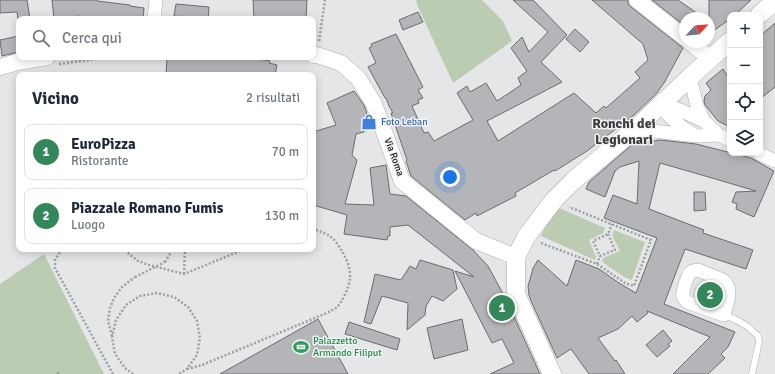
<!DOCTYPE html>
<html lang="it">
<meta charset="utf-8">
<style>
:root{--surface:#fff;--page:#f6f6f7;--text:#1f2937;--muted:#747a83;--line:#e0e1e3;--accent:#34875a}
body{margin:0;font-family:Signika,sans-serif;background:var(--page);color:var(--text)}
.controls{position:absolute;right:12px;top:12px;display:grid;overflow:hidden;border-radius:8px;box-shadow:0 2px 10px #0003}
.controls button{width:36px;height:36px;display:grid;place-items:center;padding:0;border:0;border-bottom:1px solid var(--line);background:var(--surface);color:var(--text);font:20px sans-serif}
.compass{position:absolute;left:679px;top:12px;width:36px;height:36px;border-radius:50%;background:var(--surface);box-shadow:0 2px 10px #0003;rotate:64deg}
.you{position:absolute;left:450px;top:177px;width:14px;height:14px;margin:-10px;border:3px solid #fff;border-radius:50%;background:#1a73e8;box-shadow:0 0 0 6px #1a73e833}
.badge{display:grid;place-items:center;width:26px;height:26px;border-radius:50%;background:var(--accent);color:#fff;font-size:13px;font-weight:700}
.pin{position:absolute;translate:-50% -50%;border:2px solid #fff;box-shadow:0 1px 4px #0006}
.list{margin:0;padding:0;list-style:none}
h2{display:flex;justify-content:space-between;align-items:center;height:52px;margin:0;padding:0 16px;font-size:17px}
h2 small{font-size:13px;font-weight:400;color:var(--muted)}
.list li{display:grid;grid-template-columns:26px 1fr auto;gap:12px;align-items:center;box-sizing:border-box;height:56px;margin:0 8px 8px;padding:0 8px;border:1px solid var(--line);border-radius:8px}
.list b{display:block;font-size:15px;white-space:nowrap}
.list p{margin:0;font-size:13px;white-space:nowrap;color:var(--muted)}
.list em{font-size:13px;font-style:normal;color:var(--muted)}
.icon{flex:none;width:22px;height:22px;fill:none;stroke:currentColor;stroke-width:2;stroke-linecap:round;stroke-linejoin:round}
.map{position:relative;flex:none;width:775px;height:374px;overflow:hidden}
.search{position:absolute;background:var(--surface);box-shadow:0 2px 10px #0003;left:16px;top:16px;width:300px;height:44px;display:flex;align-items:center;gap:10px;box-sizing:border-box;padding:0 14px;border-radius:8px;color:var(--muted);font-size:15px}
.panel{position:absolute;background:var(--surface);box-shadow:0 2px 10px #0003;left:16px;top:72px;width:300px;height:180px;border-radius:8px}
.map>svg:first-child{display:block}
.green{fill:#bbccb3}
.building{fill:#b4b5b8;stroke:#6b6c6e}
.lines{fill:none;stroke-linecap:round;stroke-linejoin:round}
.service-casing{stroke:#acadaf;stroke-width:7}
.minor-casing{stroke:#acadaf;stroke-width:14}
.tertiary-casing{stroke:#acadaf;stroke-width:17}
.secondary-casing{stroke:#acadaf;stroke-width:19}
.path{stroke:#9e9fa1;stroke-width:2.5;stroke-dasharray:2 2;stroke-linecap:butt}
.service{stroke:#fff;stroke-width:6}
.minor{stroke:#fff;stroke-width:13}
.tertiary{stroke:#fff;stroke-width:16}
.secondary{stroke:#fff;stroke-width:18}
.path-bridge{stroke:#9e9fa1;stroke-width:2.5;stroke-dasharray:2 2;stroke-linecap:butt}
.labels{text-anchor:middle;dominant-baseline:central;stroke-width:3;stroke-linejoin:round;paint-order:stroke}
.shop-label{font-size:10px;fill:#366cbe;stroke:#f2f3f5;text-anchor:start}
.street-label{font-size:10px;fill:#181819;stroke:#f2f3f5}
.leisure-label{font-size:10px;fill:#27864d;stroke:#f2f3f5;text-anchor:start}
.district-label{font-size:14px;font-weight:bold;fill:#3b3c3e;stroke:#f2f3f5}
</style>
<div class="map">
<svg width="775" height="374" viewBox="0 0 775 374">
<rect width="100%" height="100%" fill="#e4e6e8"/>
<path class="green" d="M416 0H482L503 21 512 41 453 83 418 7Z
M559 208 605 228 603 233 589 240 596 257 595 260 541 236 547 223Z
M614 230 645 242 632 280 626 278 602 262 603 258 620 251 612 235Z
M44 254 104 374H0V284Z"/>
<path class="building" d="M0 0H27L30 19H18L17 12 0 13Z
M52 0H97V1L130 5V6L144 8 143 19H79V16L54 19Z
M253 0H307L306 19H254Z
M513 0H533L567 35 541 62 562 82 487 121 498 141 574 93 596 113 604 106 606 108 640 78 635 72 648 60 643 44 592 0H628V4L631 7 683 48 664 83 656 94 634 115 587 151 555 171 554 170 515 193 516 196 477 216 476 213 465 220 411 176 406 161 407 160 391 113H393L389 106 386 98H385L368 67 376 63 369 48 372 46 371 44 396 34 423 87 418 90 423 98 418 100 419 103 412 106 424 133 428 132 434 141 473 120 457 93 467 86 470 92 486 83 497 101 521 85 518 78 527 71 511 48 522 37 529 52 548 32Z
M652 0H678L704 18H685V26Z
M709 0H751L735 15H730V19L709 34Z
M176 4 209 7 208 19H196V18L174 16Z
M418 12 423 22 403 30 399 20Z
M775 23V87L760 99V36Z
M575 29 589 42 580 52 566 39Z
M19 36V52L2 56 0 40Z
M167 57H245L270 61 269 63 277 65 275 75H214L186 73V75H166Z
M723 69 730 80V127L718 121 705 105 704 101 705 96 711 90 706 83Z
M354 91 364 105 368 117 364 132 356 134 352 155 357 160 345 204 374 205 370 168 386 165 390 194 406 196 473 250 488 266 508 303 540 374H490L514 363 502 339 492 343 455 271 474 277 408 225 390 227V236H388L387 240 344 234 347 215 313 205V132L336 125 327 103Z
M660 140 696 144 751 158 774 171 754 217 736 209 737 204 732 202 736 192 756 191 712 178 660 163 649 209 704 230 703 233 753 250 746 269 685 249 664 304 735 332 728 347 721 354 725 358 708 374H673L710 337 647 311 648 313 637 322 632 316 618 329 598 338 615 361 616 360 625 374H589L571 349 557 358 531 301 529 295 528 286 531 276 533 268 538 260 567 286 576 260 599 269 619 283 636 293 657 238 604 218 613 195 637 204 639 161 620 167 615 171 605 197 586 189 589 182 635 142 637 144Z
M694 192H705L706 210 694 211Z
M420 260 453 270 457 289 443 301 432 296 426 306 425 315 407 330 408 303 382 296 371 324 364 322 375 274 401 280 410 266 416 269Z
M318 319 348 374H220Z
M462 319 468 350 434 359 427 328Z
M349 322 400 339 397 350 345 334Z
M663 330 672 341 668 344 670 346 657 357 646 345Z"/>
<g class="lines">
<defs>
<path id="service" d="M724 315C731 317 743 323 748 327 752 330 754 333 758 336L759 342 752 374"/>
<path id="minor" d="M154 19 156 0
M690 77 697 106 704 121 719 135
M660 106C670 118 679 126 693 134
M660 106 673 107 704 121
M635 129 697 136 719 135 730 140
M758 153 775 161
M698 270 723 280C734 289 727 303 724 315L687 302C686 301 684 299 683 297 681 293 688 274 691 272 693 270 695 271 698 270Z"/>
<path id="tertiary" d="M637 0 685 38
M690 42 711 59
M313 55H317L341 63 358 78 374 104 402 181 476 241 516 257
M0 67 17 62 47 57"/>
<path id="secondary" d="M759 15 775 1
M552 374 516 294V257L526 237 554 200 573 181 635 129 690 77 730 41"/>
</defs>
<use href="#service" class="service-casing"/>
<use href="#minor" class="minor-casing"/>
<use href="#tertiary" class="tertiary-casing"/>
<use href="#secondary" class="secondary-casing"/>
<path class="path" d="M319 41 325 0
M59 64 110 57
M608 234 615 250 600 256 593 241 608 234 612 224
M541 243 597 264 625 283 634 286 651 240 569 207
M62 249 55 260V268L113 374
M126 249 129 254 138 261 149 265 184 274 245 249
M165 262 173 249
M597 264 600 256
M184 274 185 249
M112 336 108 321 110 308 114 298 122 287 135 277
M187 369 202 365 327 313C330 311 333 310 336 308 342 303 350 286 350 277 351 269 346 258 342 251 339 246 335 240 330 236 325 233 319 231 313 229
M58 374V372
M133 374 125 368 115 354 112 337 116 320 126 305 140 296 157 293 174 297 188 307 197 321 200 338 197 355 187 369 179 374"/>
<use href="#service" class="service"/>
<use href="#minor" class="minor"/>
<use href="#tertiary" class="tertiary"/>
<use href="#secondary" class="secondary"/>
<path class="path-bridge" d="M135 277 165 262"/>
</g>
<defs>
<symbol id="shop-bare" viewBox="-9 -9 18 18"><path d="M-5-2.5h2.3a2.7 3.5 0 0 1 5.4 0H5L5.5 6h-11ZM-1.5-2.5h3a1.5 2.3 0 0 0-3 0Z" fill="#3f7fe0" stroke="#f2f3f5" stroke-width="2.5" paint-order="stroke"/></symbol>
<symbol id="stadium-bare" viewBox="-9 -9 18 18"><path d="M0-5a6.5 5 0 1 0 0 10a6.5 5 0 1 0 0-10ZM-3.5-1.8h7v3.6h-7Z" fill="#2e9e5b" stroke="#f2f3f5" stroke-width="2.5" paint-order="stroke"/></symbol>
</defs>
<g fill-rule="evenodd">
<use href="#shop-bare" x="358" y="111" width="22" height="22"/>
<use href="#stadium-bare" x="290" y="336" width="22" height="22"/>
</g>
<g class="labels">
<g class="shop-label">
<text x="381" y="122">Foto Leban</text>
</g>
<g class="street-label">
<text transform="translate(394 157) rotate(70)">Via Roma</text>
</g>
<g class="leisure-label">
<text x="313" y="341">Palazzetto<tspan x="313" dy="12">Armando Filiput</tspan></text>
</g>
<g class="district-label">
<text x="624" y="123">Ronchi dei<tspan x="624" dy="16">Legionari</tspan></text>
</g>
</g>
</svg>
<div class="controls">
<button>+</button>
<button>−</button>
<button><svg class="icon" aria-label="locate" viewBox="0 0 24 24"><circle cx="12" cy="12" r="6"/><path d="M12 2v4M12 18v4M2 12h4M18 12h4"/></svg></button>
<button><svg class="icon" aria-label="layers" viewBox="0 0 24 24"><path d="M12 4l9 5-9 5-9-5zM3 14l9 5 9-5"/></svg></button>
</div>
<svg class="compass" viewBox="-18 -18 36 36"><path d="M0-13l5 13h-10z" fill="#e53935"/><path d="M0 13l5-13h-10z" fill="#747a83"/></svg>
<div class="you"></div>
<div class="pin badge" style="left:502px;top:308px">1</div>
<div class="pin badge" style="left:710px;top:295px">2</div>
<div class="search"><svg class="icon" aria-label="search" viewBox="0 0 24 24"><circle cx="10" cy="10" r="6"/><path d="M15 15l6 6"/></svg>Cerca qui</div>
<section class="panel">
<h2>Vicino<small>2 risultati</small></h2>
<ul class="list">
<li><span class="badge">1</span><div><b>EuroPizza</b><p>Ristorante</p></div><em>70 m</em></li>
<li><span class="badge">2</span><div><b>Piazzale Romano Fumis</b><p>Luogo</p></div><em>130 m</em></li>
</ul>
</section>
</div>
